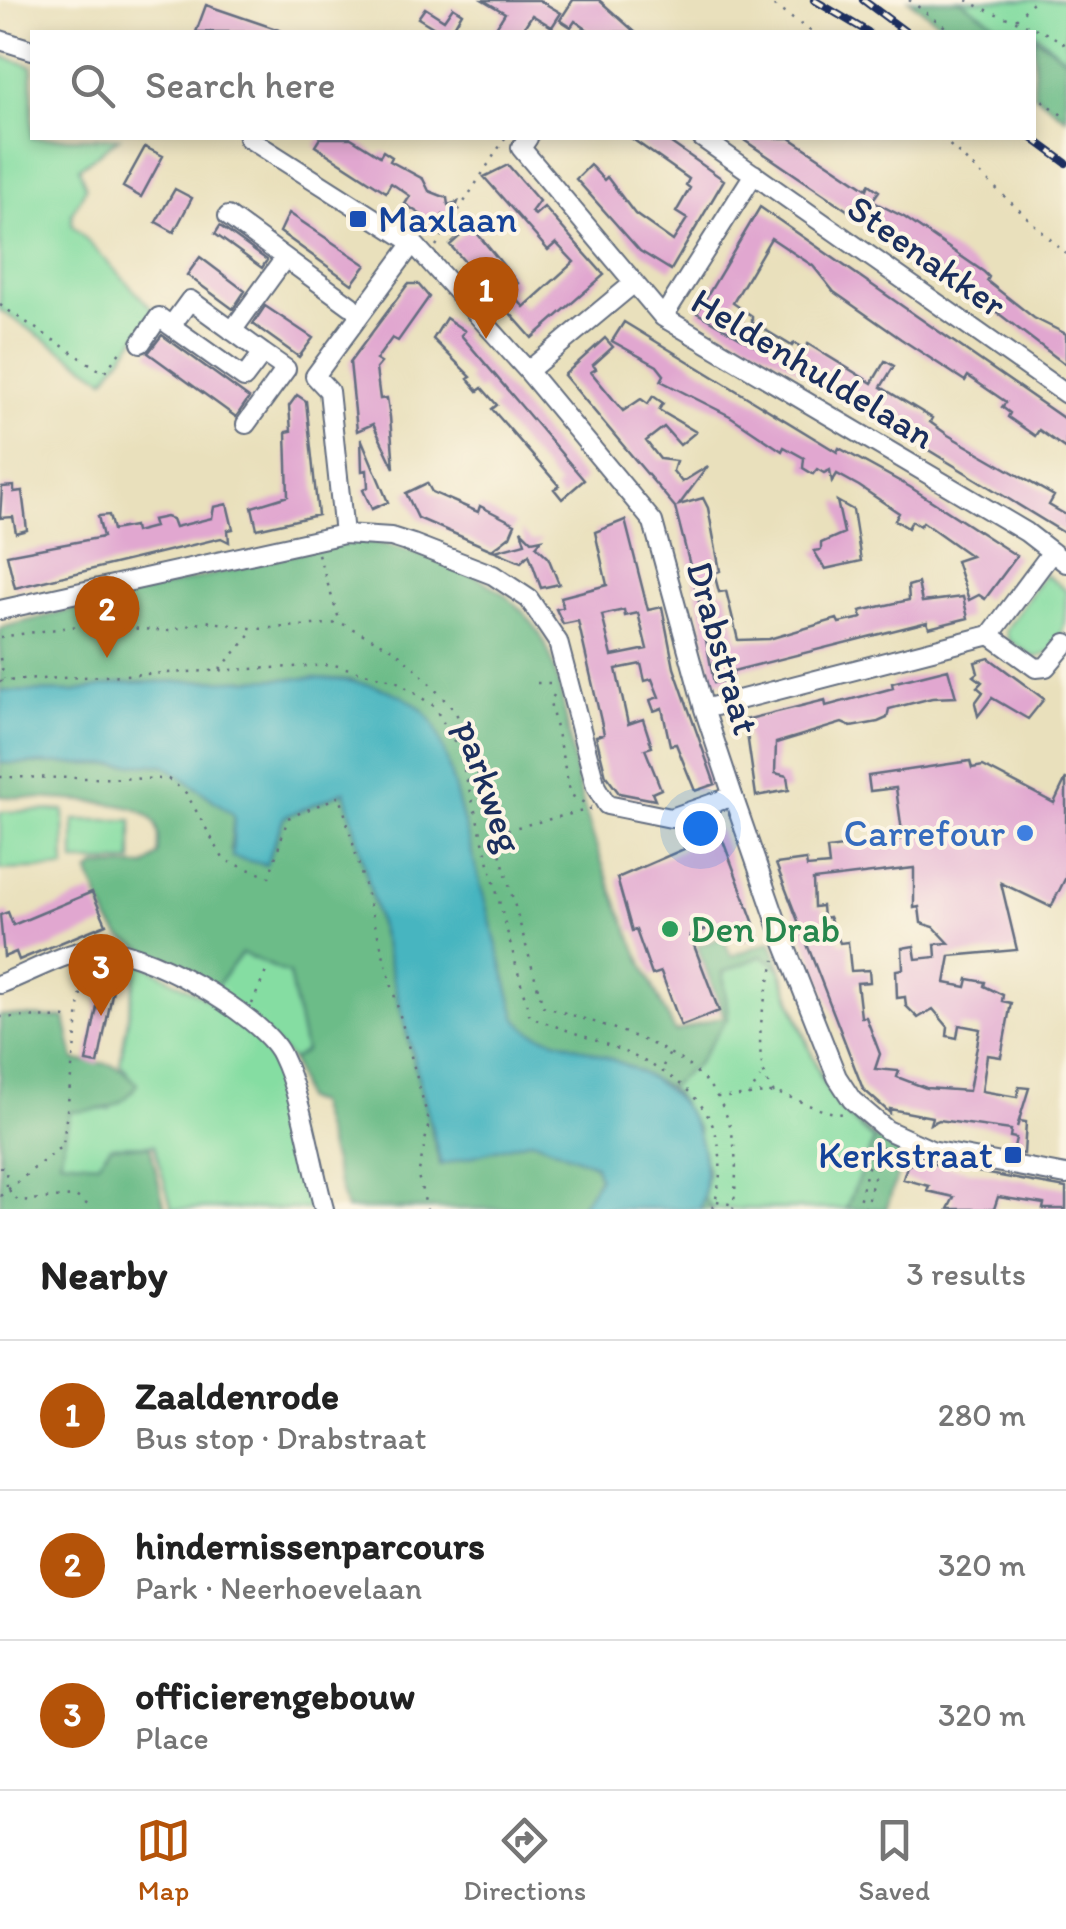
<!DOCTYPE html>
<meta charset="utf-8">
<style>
:root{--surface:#fff;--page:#f2f2f2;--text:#222;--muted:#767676;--line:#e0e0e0;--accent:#b45309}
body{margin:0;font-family:Itim,sans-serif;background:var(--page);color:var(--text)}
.you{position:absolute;left:700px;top:828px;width:35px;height:35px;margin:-25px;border:8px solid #fff;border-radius:50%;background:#1a73e8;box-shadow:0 0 0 15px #1a73e833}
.badge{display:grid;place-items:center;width:65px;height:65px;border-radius:50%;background:var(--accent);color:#fff;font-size:32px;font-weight:700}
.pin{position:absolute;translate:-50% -82px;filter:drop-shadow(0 2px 5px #0008)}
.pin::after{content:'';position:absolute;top:52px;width:35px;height:30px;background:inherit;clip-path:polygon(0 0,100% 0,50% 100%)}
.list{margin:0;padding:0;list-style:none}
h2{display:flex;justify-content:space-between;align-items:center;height:130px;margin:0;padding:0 40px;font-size:42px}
h2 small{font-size:32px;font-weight:400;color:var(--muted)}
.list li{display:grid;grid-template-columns:65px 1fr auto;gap:30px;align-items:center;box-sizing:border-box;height:150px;padding:0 40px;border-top:2px solid var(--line)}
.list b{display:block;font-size:38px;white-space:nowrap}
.list p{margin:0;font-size:32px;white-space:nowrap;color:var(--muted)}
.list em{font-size:32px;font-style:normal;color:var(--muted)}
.icon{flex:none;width:55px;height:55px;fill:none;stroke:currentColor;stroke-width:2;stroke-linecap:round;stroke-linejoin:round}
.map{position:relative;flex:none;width:1066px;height:1209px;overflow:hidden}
.search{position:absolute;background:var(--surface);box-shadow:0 5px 15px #0003;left:30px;right:30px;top:30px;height:110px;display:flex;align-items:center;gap:25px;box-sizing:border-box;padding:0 35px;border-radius:0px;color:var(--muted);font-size:38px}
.sheet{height:580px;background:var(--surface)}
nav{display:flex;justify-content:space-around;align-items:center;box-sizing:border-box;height:140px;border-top:2px solid var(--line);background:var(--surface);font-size:28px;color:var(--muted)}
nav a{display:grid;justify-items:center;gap:5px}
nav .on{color:var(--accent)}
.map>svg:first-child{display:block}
.green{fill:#85dda2;stroke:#508680;stroke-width:2.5}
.forest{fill:#6cbc88;stroke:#447673;stroke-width:2.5}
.water{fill:#46b5c0;stroke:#30728f;stroke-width:2.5}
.building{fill:#e1a7d0;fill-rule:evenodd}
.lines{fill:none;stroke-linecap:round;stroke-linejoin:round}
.minor-casing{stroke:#636d7f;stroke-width:22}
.path{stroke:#636d7f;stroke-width:2.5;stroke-dasharray:2.5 8;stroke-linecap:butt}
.minor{stroke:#fff;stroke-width:18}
.rail-casing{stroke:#1b2f5e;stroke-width:8}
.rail{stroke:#fcf5e5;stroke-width:4;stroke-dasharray:11;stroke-linecap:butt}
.transit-dot{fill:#1a4fb4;stroke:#fcf5e5;stroke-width:4}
.shop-dot{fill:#3f7fe0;stroke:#fcf5e5;stroke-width:4}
.leisure-dot{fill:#2e9e5b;stroke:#fcf5e5;stroke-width:4}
.labels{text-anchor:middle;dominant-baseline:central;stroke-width:8;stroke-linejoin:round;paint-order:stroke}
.transit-label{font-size:38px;fill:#164399;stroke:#fcf5e5;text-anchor:start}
.street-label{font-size:38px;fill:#1b2f5e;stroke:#fcf5e5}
.shop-label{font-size:38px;fill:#366cbe;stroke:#fcf5e5;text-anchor:end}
.leisure-label{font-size:38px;fill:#27864d;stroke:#fcf5e5;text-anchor:start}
</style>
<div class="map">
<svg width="1066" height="1209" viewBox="0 0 1066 1209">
<rect width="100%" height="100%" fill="#fcf5e5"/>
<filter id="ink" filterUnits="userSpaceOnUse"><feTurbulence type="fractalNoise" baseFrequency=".01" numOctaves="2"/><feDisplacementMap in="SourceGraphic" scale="20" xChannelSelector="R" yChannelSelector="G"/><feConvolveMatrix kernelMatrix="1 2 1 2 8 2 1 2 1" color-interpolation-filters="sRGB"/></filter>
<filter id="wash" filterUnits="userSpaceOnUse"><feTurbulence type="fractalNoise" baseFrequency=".0048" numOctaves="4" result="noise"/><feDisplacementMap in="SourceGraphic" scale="40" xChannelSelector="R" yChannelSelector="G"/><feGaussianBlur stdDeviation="2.25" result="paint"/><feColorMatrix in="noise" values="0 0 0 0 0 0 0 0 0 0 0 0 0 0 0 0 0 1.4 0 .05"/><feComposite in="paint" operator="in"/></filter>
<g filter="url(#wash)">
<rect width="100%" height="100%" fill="#e9e0bc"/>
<path class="green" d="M960 0H1066V59L1034 32 996 24Z
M0 56 32 66V138H119L79 168 86 188 72 213V225L155 312 105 379 0 310Z
M1045 574 1066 590C1066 616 1066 656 1034 657L1008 639 1006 630Z
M64 810 65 868 0 870V812Z
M74 820H132V862H74Z
M242 953 289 974 305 1051 292 1060 215 988Z
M761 955 779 967 823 1083 841 1110 874 1140 846 1209H712L704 1198 708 1169 669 1087 728 1017 723 972Z
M138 961 210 1001 268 1049 315 1209H172L154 1145 111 1146 98 1163 60 1161 70 1111 110 1109 127 1071 120 1064Z"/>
<path class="forest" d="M909 0H960L996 24 1029 32H952Z
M1034 36 1066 59V118L1034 94Z
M353 539C427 549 524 580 551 658 566 701 569 747 580 792 599 866 640 963 675 1032L724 1016 697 946 723 937 731 956 771 941C805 1032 813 1106 904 1156L886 1209H846L874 1140C818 1097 803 1030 779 967L762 956 723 972 728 1017 698 1063 669 1087C698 1122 710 1152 704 1198L712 1209H700L703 1198 698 1129 668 1087 598 1054 525 1031 516 1017 446 757 408 700 351 680 314 678 121 683 73 692 0 691V628Z
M0 763 165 765 234 815 230 850 274 846 284 817 345 791 440 1165 532 1140 595 1165 599 1178 579 1209H346L316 1103 304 1100 292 1060 305 1051 289 974 242 953 215 988 121 937 109 922 89 873 96 866H146L158 855C160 838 161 823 144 813 123 799 30 799 0 796Z
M0 1015 65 1018 74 1060C105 1065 116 1058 137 1084 122 1111 98 1110 70 1112L60 1160 98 1163 111 1146H150L165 1209H0Z"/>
<path class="water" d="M314 678C352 680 406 686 431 720 438 730 441 746 446 757L516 1017C529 1036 547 1037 569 1044 625 1063 689 1083 702 1148 706 1169 707 1188 700 1209H579L599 1178 595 1165 532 1140 441 1165 345 791 284 817 266 865 232 857 234 815 165 765 0 763V691L73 692 121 683Z"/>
<g id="blocks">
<path class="building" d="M483 0H539L561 13 552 27 532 15 521 32H493L505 13Z
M573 0H599L635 32H591L575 21 571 27 560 20Z
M206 5 282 31 281 32H196Z
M453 7 462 13 451 32H441L418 18 425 8 444 20Z
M320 138H351L380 156 383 151 392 157 390 161 423 179 429 191 447 198 448 205 458 202 451 220 443 215 436 225 405 204 410 196 391 183 386 192 315 146Z
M631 138H664L724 180 671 270 640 251 576 179 590 165 604 180 607 177 635 214 673 241 687 219 676 212 690 188 686 185 689 179Z
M741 138H790L867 189 869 184 879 191 872 201 904 217 984 272 989 277 987 281 1034 318 1066 334V365L994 310Z
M145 147 163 156 141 197 123 187Z
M508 165 539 201 531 212 535 215 544 207 604 275 532 338 450 245 471 226 518 283 509 291 524 307 574 262 556 243 548 250 484 177Z
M175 189 192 198 174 232 156 222Z
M760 207 1066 420V449L1039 430 1035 436 1008 417 1010 413 1002 407 1006 402 968 376 965 381 901 339 834 292 813 266 771 238 733 303 752 316V322L792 346 794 343 804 349 808 344 872 383 885 361 894 366 881 387 932 418 930 422 948 435 1054 496 1049 505 1066 515V534L917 443 919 439 697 313Z
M289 213 366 265 352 284 280 232Z
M220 226 267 260 262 268 215 234Z
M200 257 245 291 233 309 187 275Z
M408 284H418L429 297 398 341 392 338 376 360 381 363 376 369 380 399 387 398 390 417 394 468 373 424 357 431 350 362Z
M265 306 313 338 299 357 253 324Z
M446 318 465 331 461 335 584 480 562 499 554 489 559 486 492 409 497 405 482 388 478 391 468 379 471 377 433 339Z
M624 322 837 452 839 448 910 487 1017 556 985 599 979 595 969 600 956 561 971 556 923 522 920 526 912 521 908 528 895 520 899 513 859 486 837 474 832 482 830 470 824 473 817 469 813 474 803 468 804 458 784 447 782 451 730 416 661 381 664 375 657 366 612 341Z
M162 335 249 398 236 417 148 353Z
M605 338 613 347 593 365 596 369 591 372 623 411 641 399 648 404 653 396 663 403 659 410 696 432 680 445 664 427 646 441 660 459 676 461 673 471 682 482 708 466 679 505 703 498 708 508 720 571 714 573 719 592 726 591 738 640 769 639 837 619 839 623 862 618 860 611 909 600 908 586 918 583 922 602 963 597 968 618 929 628 927 622 733 671 732 679 714 683 698 597 675 507 564 375Z
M297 395 306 401 318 515 257 529 252 507 288 496 286 432 291 431 289 406Z
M361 438 388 502 372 509 363 490 368 487 367 470 362 471Z
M427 483 432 492 478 512 480 506 515 524 510 536 492 550 418 518 406 493Z
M14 486V492L22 491 27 530 16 533 13 517 0 518 2 487Z
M837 501 853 510 861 561 825 569 814 551 821 550V543L844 533Z
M227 504 233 529 228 530 229 542 221 538 15 588 7 555 103 537 98 516 109 515 113 530 134 526 135 532 154 527 152 520 166 517 172 519 175 527 212 518 214 507Z
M625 520 648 610 662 607 674 668 715 784 695 791 676 744 670 745 662 708 654 711 650 700 659 697 652 679 645 681 641 664 616 669 628 724 643 719 652 747 645 749 661 789 652 793 655 800 619 793 606 776 596 736 604 734 578 621 563 624 556 609 563 607 561 597 607 585 595 532ZM624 610 625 616 638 613 647 649 612 656 602 615Z
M521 530 532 541 542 539 536 546 548 557 559 584 541 588 529 554 521 562 495 551 525 543Z
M989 658 1044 699 1028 719 992 698 978 716 975 703 983 692 977 687 982 682 974 676 978 673 975 662Z
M948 669 956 697 932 698 889 709 887 718 878 722 851 727 842 723 776 743 775 773 787 776 789 790 756 796 745 720 825 700 826 706 871 694 893 688 892 683Z
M970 761 972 768 983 766 1054 803 1066 778V877L1051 907 1001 883 1017 950 950 956 945 983 966 987 968 979 985 982 984 986 1003 995 1002 1001 1011 1003 1001 1057 987 1055 982 1091 1017 1097 1019 1087 1029 1088 1017 1127 1019 1121 1026 1122 1024 1154 1013 1152 1016 1138 1010 1137 1011 1130 939 1120 930 1124 932 1117 890 1109V1113L863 1089 776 864 806 860 807 867 829 865 827 849 903 839 896 788 870 791 868 776ZM914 868V908L919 907 921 923 934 927 949 943 935 944 936 957 916 959 914 946 902 948 903 969 896 970 897 998 905 997 906 1006 918 1018 933 1009 948 1027 947 1036 957 1038 959 1025 980 1029 969 1091 926 1088 897 1077 899 1071 875 1069 880 1054 866 1017H861L857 983 870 982 869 970 851 971 848 942 840 943 829 917 823 918 822 906 814 907 813 880Z
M719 830 759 937 748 941 741 924 713 934 710 928 690 935 719 1011 681 1026 661 972 652 975 636 930 632 931 617 878 684 849 682 841Z
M92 892 106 924 19 960 16 952 4 957 0 915 8 912 13 925Z
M106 962 126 967 117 969 98 1064 86 1062Z
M917 1161 1066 1188V1209H1043L1044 1204 998 1197 994 1209H948L954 1197 927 1191 929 1186 903 1179 907 1166Z"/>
</g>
</g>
<g filter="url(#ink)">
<use href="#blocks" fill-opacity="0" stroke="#636d7f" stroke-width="2.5"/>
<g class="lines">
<defs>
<path id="minor" d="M0 40 32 50
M248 138 413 243 528 371 653 522 704 709 733 796 784 943 837 1077 852 1100 887 1130 931 1150 1066 1175
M528 138 521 148 663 317 1026 532 1066 563
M702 138 1066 394
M228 216 351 306
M663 317 754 174
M171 326 244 378 263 353 286 369 246 424
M232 331 285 258
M141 343 159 317 171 326 190 300 263 353
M528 371 634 283
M315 376 413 243
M315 376 329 391 344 534
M0 610 344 534 391 537 413 544 493 575 529 599 558 642 596 787 607 805 671 818 733 796
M990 635 1036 668 1046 667 1066 643
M704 709 990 635 1052 552
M0 984C29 973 63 953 93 949 138 943 262 1015 281 1054 302 1097 311 1162 324 1209"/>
</defs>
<use href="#minor" class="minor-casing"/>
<path class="path" d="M765 0 812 32
M909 0 952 32
M967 0C999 19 1035 23 1066 45
M1016 19 1035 0
M1034 94 1066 118
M942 138 1066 254
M436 246 505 138
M0 305 104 373 124 347
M318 554 340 622
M0 637 85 625 169 631 206 621 257 629 341 623 393 649 415 668 455 711 468 739 543 1006C656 1042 754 1061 733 1209
M0 658 4 679
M220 669 255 630
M0 681 334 665 396 681 434 706 459 751 530 1017C620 1051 753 1078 713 1209
M537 683H551
M554 695 550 702 571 795 591 807
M0 777 168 779 186 793 224 860 269 877 288 818 340 796 429 1122 418 1176 427 1209
M497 832 591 809
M252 1004 268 967
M0 1017 73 1018
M663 1066 671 1051
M774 1093C749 1061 763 998 775 960
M748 1096 760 1078
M717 1097C736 1098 762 1092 774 1093 795 1096 814 1112 844 1114
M0 1167 6 1169 7 1187
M9 1190 18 1201 76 1196 93 1209
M0 1196 63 1145 84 966
M717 1201 733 1205
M857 1209 875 1141
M865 1209 883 1146"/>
<use href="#minor" class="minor"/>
<defs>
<path id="rail" d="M814 0 868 32
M863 0 906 32
M1032 138 1066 163"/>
</defs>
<use href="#rail" class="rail-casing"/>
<use href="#rail" class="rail"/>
</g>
</g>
<g class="transit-dot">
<rect x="348" y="209" width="20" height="20" rx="5"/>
<rect x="1003" y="1145" width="20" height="20" rx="5"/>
</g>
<circle class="shop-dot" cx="1025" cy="833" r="10"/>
<circle class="leisure-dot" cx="670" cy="929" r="10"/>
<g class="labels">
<g class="transit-label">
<text x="378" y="219">Maxlaan</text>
<text x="993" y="1155" text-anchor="end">Kerkstraat</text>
</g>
<g class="street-label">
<text transform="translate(927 256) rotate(35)">Steenakker</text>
<text transform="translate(813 368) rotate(31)">Heldenhuldelaan</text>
<text transform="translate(723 648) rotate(74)">Drabstraat</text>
<text transform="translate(489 786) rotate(71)">parkweg</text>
</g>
<g class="shop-label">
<text x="1005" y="833">Carrefour</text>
</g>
<g class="leisure-label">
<text x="690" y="929">Den Drab</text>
</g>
</g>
</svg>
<div class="you"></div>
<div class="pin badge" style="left:486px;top:339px">1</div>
<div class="pin badge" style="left:107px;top:658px">2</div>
<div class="pin badge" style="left:101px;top:1016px">3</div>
<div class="search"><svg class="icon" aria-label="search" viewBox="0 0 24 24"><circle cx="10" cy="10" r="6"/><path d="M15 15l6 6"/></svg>Search here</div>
</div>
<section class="sheet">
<h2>Nearby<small>3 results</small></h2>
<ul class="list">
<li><span class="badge">1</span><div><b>Zaaldenrode</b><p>Bus stop · Drabstraat</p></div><em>280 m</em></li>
<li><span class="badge">2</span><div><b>hindernissenparcours</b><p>Park · Neerhoevelaan</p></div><em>320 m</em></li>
<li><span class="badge">3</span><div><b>officierengebouw</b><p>Place</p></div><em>320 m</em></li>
</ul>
</section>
<nav>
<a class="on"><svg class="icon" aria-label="map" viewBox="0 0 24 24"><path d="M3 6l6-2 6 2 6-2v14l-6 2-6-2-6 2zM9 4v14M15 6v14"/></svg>Map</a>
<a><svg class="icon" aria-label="directions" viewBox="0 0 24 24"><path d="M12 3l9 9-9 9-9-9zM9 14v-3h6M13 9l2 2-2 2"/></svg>Directions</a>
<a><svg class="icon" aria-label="saved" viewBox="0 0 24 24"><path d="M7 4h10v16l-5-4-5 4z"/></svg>Saved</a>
</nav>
